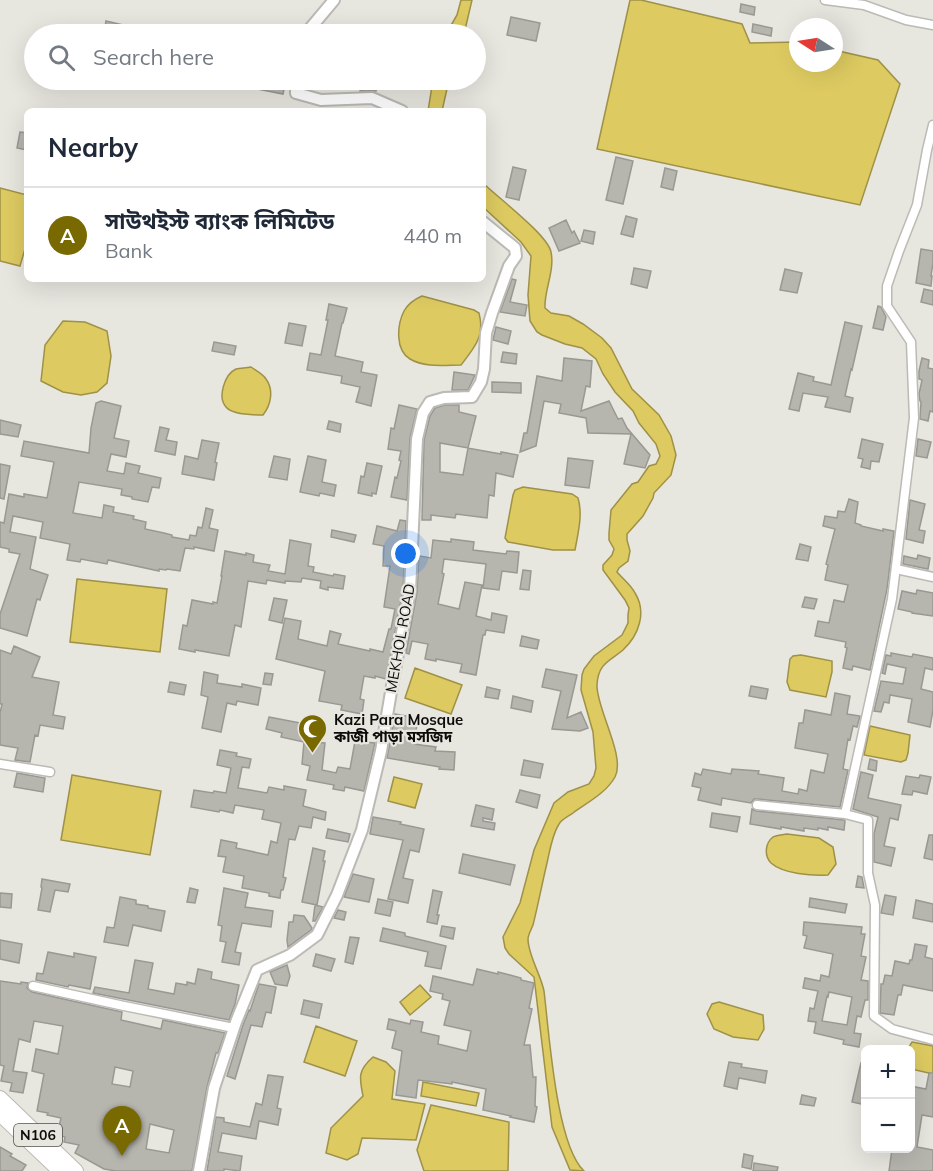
<!DOCTYPE html>
<meta charset="utf-8">
<style>
:root{--surface:#fff;--page:#f2f2f3;--text:#1f2937;--muted:#747a83;--line:#e0e1e3;--accent:#786900}
body{margin:0;font-family:Mulish,"Noto Sans Bengali",sans-serif;background:var(--page);color:var(--text)}
.controls{position:absolute;right:18px;bottom:18px;display:grid;overflow:hidden;border-radius:9px;box-shadow:0 6px 24px #0002}
.controls button{width:54px;height:54px;display:grid;place-items:center;padding:0;border:0;border-bottom:2px solid var(--line);background:var(--surface);color:var(--text);font:30px sans-serif}
.compass{position:absolute;left:789px;top:18px;width:54px;height:54px;border-radius:50%;background:var(--surface);box-shadow:0 6px 24px #0002;rotate:282deg}
.you{position:absolute;left:406px;top:554px;width:21px;height:21px;margin:-15px;border:4px solid #fff;border-radius:50%;background:#1a73e8;box-shadow:0 0 0 9px #1a73e833}
.badge{display:grid;place-items:center;width:39px;height:39px;border-radius:50%;background:var(--accent);color:#fff;font-size:20px;font-weight:700}
.pin{position:absolute;translate:-50% -50px;filter:drop-shadow(0 2px 3px #0008)}
.pin::after{content:'';position:absolute;top:32px;width:21px;height:18px;background:inherit;clip-path:polygon(0 0,100% 0,50% 100%)}
.list{margin:0;padding:0;list-style:none}
h2{display:flex;justify-content:space-between;align-items:center;height:78px;margin:0;padding:0 24px;font-size:26px}
h2 small{font-size:20px;font-weight:400;color:var(--muted)}
.list li{display:grid;grid-template-columns:39px 1fr auto;gap:18px;align-items:center;box-sizing:border-box;height:96px;padding:0 24px;border-top:2px solid var(--line)}
.list b{display:block;font-size:22px;white-space:nowrap}
.list p{margin:0;font-size:20px;white-space:nowrap;color:var(--muted)}
.list em{font-size:20px;font-style:normal;color:var(--muted)}
.icon{flex:none;width:33px;height:33px;fill:none;stroke:currentColor;stroke-width:2;stroke-linecap:round;stroke-linejoin:round}
.map{position:relative;flex:none;width:933px;height:1171px;overflow:hidden}
.search{position:absolute;background:var(--surface);box-shadow:0 6px 24px #0002;left:24px;top:24px;width:462px;height:66px;display:flex;align-items:center;gap:15px;box-sizing:border-box;padding:0 21px;border-radius:33px;color:var(--muted);font-size:22px}
.panel{position:absolute;background:var(--surface);box-shadow:0 6px 24px #0002;left:24px;top:108px;width:462px;height:174px;border-radius:9px}
.map>svg:first-child{display:block}
.water{fill:#ddca61;stroke:#9f9147;stroke-width:1.5}
.building{fill:#b6b5ae;stroke:#999892;stroke-width:1.5;fill-rule:evenodd}
.lines{fill:none;stroke-linecap:round;stroke-linejoin:round}
.minor-casing{stroke:#bbbab4;stroke-width:11}
.tertiary-casing{stroke:#bbbab4;stroke-width:14}
.trunk-casing{stroke:#bbbab4;stroke-width:16}
.minor{stroke:#fff;stroke-width:8}
.tertiary{stroke:#fff;stroke-width:10}
.trunk{stroke:#fff;stroke-width:14}
.labels{text-anchor:middle;dominant-baseline:central;stroke-width:4.5;stroke-linejoin:round;paint-order:stroke}
.shield{fill:#e7e6df;stroke:#4e4d4a;stroke-width:1.5}
.shield-label{font-size:14px;font-weight:bold;fill:#0d0c0a}
.street-label{font-size:15px;fill:#0d0c0a;stroke:#e7e6df}
.poi-label{font-size:15px;font-weight:bold;fill:#0d0c0a;stroke:#e7e6df;text-anchor:start}
</style>
<div class="map">
<svg width="933" height="1171" viewBox="0 0 933 1171">
<rect width="100%" height="100%" fill="#e7e6df"/>
<path class="water" d="M461 0H472L464 34H446L457 15Z
M630 0H641L742 24 750 43 798 42V63H834V50L878 60 900 84 860 205 597 149Z
M433 80H449L442 111H428Z
M483 183C497 197 548 235 551 252 555 271 544 290 545 308L551 313 569 316 583 324 602 338 611 348 632 389 659 415 671 436 676 455 671 475 654 493 653 498 643 516 627 534V540L630 551 628 561 619 568 617 572C623 579 631 585 635 593 647 612 639 635 623 650 610 661 598 663 597 685 596 708 626 756 615 777 606 793 588 802 573 813 569 816 562 819 559 824 552 835 550 850 547 863 542 884 538 905 533 925 531 930 528 935 528 939 528 955 541 975 544 991 549 1031 556 1145 584 1171L570 1170 552 1127 534 977 509 954 505 948 503 937 520 903 534 850 554 803 568 792 589 784 594 776 596 768 593 732 581 690 582 675 584 669 594 656 622 635 628 623V615L629 608 625 600 603 570V565L612 555 614 549 609 540V533L611 510 632 484 638 482 649 466 656 464 660 456 656 444 639 423 633 411 615 392 603 374 596 359 582 348 565 344 542 335 537 332 530 321 528 295 531 256 521 242 483 207Z
M0 188 27 195V242L20 266 0 261Z
M422 296 474 310 479 313C485 336 475 347 461 365 445 365 425 368 410 359 395 350 397 325 404 311 408 304 415 299 422 296Z
M63 321 85 322 107 331 111 356 107 383 97 392 81 395 63 392 41 381 45 345Z
M251 367C255 370 263 374 266 379 274 390 271 405 263 415 253 415 232 415 226 407 217 397 225 374 236 369 241 368 246 368 251 367Z
M523 487 572 494 578 498C583 515 578 533 575 550H553L508 542 505 538 513 495 515 490Z
M77 579 167 589 160 652 70 642Z
M801 655 832 661V672L826 697 790 690 787 682 790 659 793 656Z
M415 668 462 685 451 714 405 698Z
M870 726 910 735 908 753 906 760 901 762 864 755Z
M72 775 161 791 150 855 61 840Z
M394 777 422 784 415 808 388 801Z
M787 834 819 838 833 847 836 864 828 875C813 876 783 874 771 863 764 856 765 843 773 837 777 835 782 835 787 834Z
M420 985 431 997 410 1015 400 1002Z
M719 1002 763 1015 764 1029 758 1040 733 1037 714 1029 707 1014 712 1004Z
M316 1026 357 1041 345 1076 304 1062Z
M912 1042 933 1046V1074L911 1069 910 1050H907Z
M373 1057 386 1062 395 1071 392 1099 425 1104 416 1140 362 1138 358 1154 347 1160 326 1153 331 1128 363 1096C359 1077 358 1070 373 1057Z
M423 1082 479 1093 476 1106 421 1096Z
M431 1105 509 1122 508 1171H424L417 1150Z"/>
<path class="building" d="M741 4 755 7 754 15 740 12Z
M511 17 540 23 536 41 507 35Z
M106 21 132 27 131 34H104Z
M753 24 772 28 771 36 752 32Z
M259 80H286L283 94 257 89Z
M363 80H378L376 91H360Z
M20 132 27 133V150L17 148Z
M616 157 633 161 623 204 606 200Z
M513 167 526 170 519 200 506 197Z
M665 168 677 171 673 190 661 187Z
M626 216 637 219 633 237 621 234Z
M566 220 572 233 574 231 580 243 559 251 549 228Z
M584 230 595 232 593 244 581 241Z
M921 249 933 251V263L931 276H932L931 286 916 283Z
M634 268 651 271 647 288 631 284Z
M785 269 802 273 797 293 780 290Z
M512 279 516 280 510 302 527 305 525 316 500 312Z
M924 289 933 291V305L921 302Z
M329 304 347 308 343 323H342L335 356 363 362 361 372 377 375 371 406 356 402 360 387 341 383 342 376 307 370 310 353 321 355 328 320H326Z
M878 306 881 307 886 317 883 330 873 328Z
M845 322 862 326 852 370 851 369 845 396 853 398 850 412 825 407 828 397 803 393 799 411 789 409 798 373 814 377 813 381 831 385Z
M289 323 306 326 302 346 285 343Z
M496 327 511 331 508 344 493 340Z
M214 342 236 346 234 355 212 351Z
M503 352 517 354 516 364 501 362Z
M564 358 592 361 590 387 586 386 581 411 609 401 618 419 622 418 627 428 650 455 645 468 624 464 631 434 588 433 586 418 559 413 561 404 544 401 536 446 520 452 524 433H527L537 376 562 381Z
M922 358 929 360 928 368 933 369V412L930 411 928 421 920 419 921 402 920 401 919 394 922 380 919 379V371Z
M454 372 475 375 468 390H452Z
M492 382 521 383V393L492 392Z
M101 401 121 406 114 438 129 441 126 457 111 454 107 471 124 474 126 463 140 466 138 473 161 478 159 488 152 487 148 502 132 499V497L121 495 122 489 79 482 73 513 102 518 104 505 114 507 113 512 134 516 133 519 146 522 145 529 164 533 172 535V537L189 540 190 535 196 536 198 527 202 528 206 508 213 510 209 528 218 530 214 551 194 547V549L185 548 180 571 167 569 166 570 159 569V571L108 560 107 564 81 559 80 562 67 560 70 544 40 538 43 522 13 516 10 532 36 537 30 569 48 575 40 600 37 599 27 636 0 628V614L20 554 9 552V549L0 547V522L4 523 9 494 24 497V494L47 498 54 462 21 456 24 441 89 453 91 428 96 403Z
M399 405 417 409 410 438 407 500 391 497 395 477 397 478 401 461 399 460 401 451 388 449 391 428 394 429Z
M445 405H459V412L476 416 468 448 440 443V472L463 475 468 448 501 454V452L518 455 513 477 496 473 494 496 489 495 487 518 456 514 455 518 431 515V520H422L424 440 430 416 435 408Z
M0 420 21 425 18 437 0 434Z
M329 421 341 424 340 432 327 429Z
M160 427 169 429 166 440 177 442 175 455 155 451Z
M862 439 883 444 879 462 871 461 870 469 861 467 863 459 858 458Z
M918 439 931 442 927 458 916 456Z
M202 440 219 443 215 462 217 463 214 480 182 474 185 456 198 459Z
M274 456 290 459 287 480 269 477Z
M308 456 326 460 322 482 336 485 334 496 320 493 319 496 300 492Z
M568 458 593 461 589 488 565 485Z
M367 463 382 466 376 494 372 493V496L358 493 361 476 364 477Z
M0 464 10 466 4 499 0 498Z
M849 499 858 502 855 523 861 525V526L883 531V529L894 531 887 589 870 670 853 666 852 670 843 668 847 648 845 647 846 642 815 636 818 621 829 623 834 600 844 602 848 585 825 580 828 565 826 564 835 529 823 526 825 516 837 518 838 511 845 512Z
M910 500 925 504 919 530 925 531 923 543 906 539Z
M400 520 406 521 403 590 386 679 375 676V678L364 676 360 699 364 700 362 714 341 710 342 705 319 701 325 671 276 659 285 618 301 621 298 639 327 646 330 631 341 634 338 644 370 651V649L383 652 389 629H391L395 609 384 607 390 566H383L384 546 373 544 377 526 397 531Z
M332 530 356 535 354 542 331 537Z
M451 539 474 542 473 550 506 554 507 551 519 552 517 573 502 571 499 590 483 588 486 564 444 559 442 573 444 574 438 604 459 609 465 582 482 585 476 616 491 620 492 613 507 616 504 633 486 630 485 635H483L476 675 460 672 462 664 436 659V661L425 659 428 644 412 641 409 654 406 653 417 592 419 556 431 558 433 540 451 542Z
M290 540 311 544 308 566 314 567 313 572 333 576 334 574 345 576 343 589 328 587V590L320 588 321 581 302 578 301 582 285 581V583L267 580 266 584 248 581 241 627 235 625 229 656 195 650V652L179 649 183 625 187 626 192 600 213 604V602L217 603 222 576H221L225 551 246 555V553L254 555 253 562 270 565 268 571 285 574Z
M800 544 811 547 808 561 796 559Z
M918 555 930 558 928 569 903 564 904 556 917 559Z
M523 570 531 571 529 590 520 589Z
M917 590 933 593V616L912 613V612L898 609 902 591 916 594Z
M805 597 817 599 814 609 802 607Z
M274 598 287 600 282 623 269 620Z
M522 636 539 640 537 649 520 646Z
M14 646 40 657 32 677 59 682 53 715 65 717 63 729 40 725 38 736 35 735 30 762 15 760 18 748 0 745V713L2 704H0V650L11 654Z
M891 653 912 657 913 654 933 658V670L925 668 921 689 933 692V710L930 727 908 722 912 699 890 695 889 703 884 702 881 712 874 711 881 681 903 684 906 668 887 664 885 674 882 673 886 655 891 656Z
M546 669 577 675 567 718 581 712 588 728 580 731 552 729 561 691 542 687Z
M204 672 218 675 217 683 242 687V684L261 688 258 705 237 701 236 705 227 703 221 732 202 728 208 697 201 695Z
M265 673 273 674 271 685 263 684Z
M170 682 186 685 184 695 168 692Z
M751 686 768 689 766 699 749 696Z
M487 687 500 690 498 699 485 697Z
M835 693 850 696 847 714 860 716 857 727 853 726 850 740 848 739 843 769 848 770 840 807 758 799H754L751 803 722 798 721 805 698 800 701 788 692 786 695 773 701 775 703 769 731 774 732 769 759 771 758 774 784 778 782 791 798 794 799 789 807 791 811 770 824 773 828 754 795 748 799 723H803L805 710 831 715Z
M513 696 533 701 531 712 511 708Z
M395 714 418 718 414 744 436 747 435 751 455 752 454 770 439 769 440 767 387 758Z
M269 717 311 725 308 742 325 743 322 770 336 773 338 767 350 769 355 741 375 743 364 791 345 787 344 791 333 789 334 785 307 780 310 766 302 764 304 742 281 737 282 733 266 729Z
M220 750 237 753 236 756 251 759 249 768 242 767 238 788 267 793 269 787 284 790V786L306 790 303 806 326 812 325 820 313 817 311 828 299 826 295 840 289 839 283 877 286 878 283 890H281L280 898 269 896V893L242 888 244 876 223 872 226 857 218 856 221 840 237 843 236 848 268 855 271 841 277 843 281 823 262 819 264 810 235 805 233 813 220 810 219 812 191 807 194 790 213 793 214 791 226 793 231 768 217 765Z
M870 759 877 761 876 771 868 769Z
M524 760 543 764 540 778 521 775Z
M861 772 873 775 868 798 901 805 898 820 890 818 884 846 895 848 891 866 874 862V834L878 817 853 809Z
M17 773 45 778 43 792 14 787Z
M920 775 931 777 927 794 913 791 912 795 902 794 906 776 919 778Z
M520 790 540 795 537 808 516 802Z
M476 805 494 809 492 820 483 818V821L495 823 494 830 471 826Z
M752 809 756 811 844 820 845 821 844 830 828 827V830L818 828V830L804 828V831L781 827V829L750 824Z
M712 813 740 817 737 832 710 827Z
M373 817 401 822 400 824 424 829 419 852 410 850 403 878 413 880 408 903 388 899 403 840 370 834Z
M328 829 350 834 348 842 326 838Z
M929 835H933V860L924 858Z
M313 848 325 851 323 861H325L317 905 302 902Z
M463 854 515 865 510 885 459 873Z
M353 874 374 879 369 902 344 897Z
M858 876 862 877 864 888 856 887Z
M42 879 70 884 68 892 55 890 50 912 38 910 42 888 41 887Z
M190 888 198 890 195 903 187 902Z
M224 888 248 893 245 907 273 911 271 927 242 923 235 952 241 953 239 965 222 962 226 942 220 941 222 926 218 925Z
M433 890 442 892 437 915H439L437 924 427 922Z
M0 893 12 894 11 908 0 907Z
M885 895 896 897 893 915 881 913Z
M120 897 136 900V904L148 906V908L165 911 161 931 133 925 128 946 104 942 107 927 114 928Z
M810 898 847 904 845 913 809 907Z
M378 899 393 902 390 916 375 913Z
M916 900 933 904V922L913 918Z
M315 905 323 907 315 921H313Z
M338 910 346 912 344 920 334 918Z
M294 915 304 916 312 928 311 930 288 947 287 940 289 922H293Z
M804 922 862 927 861 934H865L861 956 866 957 861 980 868 981V1000H865L861 1017 857 1016 854 1033 861 1034 859 1047 843 1044 844 1040 814 1033 816 1022 808 1021 810 1008 814 1009 818 991 803 988 805 978 820 981 821 975 829 977 833 954 804 948 807 936 803 935ZM829 992 852 997 847 1025 822 1021 827 996 828 997Z
M442 926 455 928 453 939 440 936Z
M383 928 405 933V936L446 946 441 969 425 966 428 952 380 941Z
M350 937 359 938 353 964 345 962Z
M0 940 22 944 19 963 0 959Z
M915 944 927 946 925 957 933 959V991L903 985 901 995H898L894 1015 880 1013 881 984H883L885 975 892 976 895 961 909 964 910 960H912Z
M48 952 74 957V953L96 957 90 989 69 985 68 987 36 980 37 973 43 974Z
M316 954 335 959 331 971 313 966Z
M135 960 153 963 148 989 174 994 176 983 187 985V982L195 984 198 969 212 972 211 979 239 985 235 1004 229 1020 93 993 95 987 129 993Z
M287 965 290 976 287 986 275 984 270 972Z
M477 969 498 974V972L510 975 521 978V980L534 983 529 1008 532 1009 524 1045H530L533 1077H536L535 1106 537 1107 534 1122 510 1117 511 1116 483 1110 486 1089 452 1082V1084L418 1080 416 1098 396 1095 402 1051 392 1048 396 1031 387 1029 389 1019 410 1024 411 1020 423 1022 421 1032 439 1036 438 1044 467 1051 471 1031 444 1025 450 1001 442 999 443 994 430 991 433 976 473 985Z
M0 981 21 984V982L28 983 27 988 32 992 122 1012 121 1020 161 1029 163 1020 225 1033 218 1053H216L207 1087 192 1171H116L104 1169 75 1153 79 1145 64 1142 65 1137 57 1135 61 1118 47 1115 48 1113 37 1111 44 1074 32 1071 36 1049 58 1054 63 1026 34 1021 30 1042 19 1039 13 1071 27 1073 23 1093 10 1091 12 1083 1 1081 4 1066 0 1065ZM115 1067 133 1071 130 1087 112 1084ZM150 1124 174 1130 169 1153 146 1149Z
M259 984 276 987 271 1013 266 1012 262 1027 251 1025 235 1079 227 1076 243 1025 249 1010 250 1011Z
M304 1000 322 1004 319 1018 301 1014Z
M729 1062 742 1064 741 1067 767 1071 765 1083 739 1078 737 1089 724 1086Z
M861 1063 866 1064V1105L852 1102Z
M929 1073H933V1117L922 1115 917 1147 933 1150V1171H889L892 1149H910V1086L926 1089Z
M268 1075 283 1077 277 1108 281 1109 278 1125 259 1121 256 1139 222 1133 218 1152 242 1156 240 1171 224 1169V1171H207L216 1117 224 1118V1122L250 1127 256 1103 262 1105Z
M802 1095 816 1098 814 1106 800 1104Z
M0 1147 12 1154 10 1156 26 1165 22 1171H0Z
M744 1154 753 1156 751 1169 742 1167Z
M754 1163 778 1167 777 1171H753Z"/>
<g class="lines">
<defs>
<path id="minor" d="M825 0 864 5 906 20 933 25
M896 569 933 577
M0 764 50 772
M757 805 845 814 892 599 914 418 911 342 887 306V286L899 251 917 205 927 150 933 125
M845 814 868 820V873L875 905 874 1016 892 1029 933 1040
M33 986 124 1006 234 1028"/>
<path id="tertiary" d="M306 34 308 31 334 0
M296 80V93L321 100 372 98 402 111
M199 1171 214 1088 236 1022 257 970 290 955 317 935 337 895 362 830 381 751 393 680 410 591 417 439 423 413 430 402 444 398 472 397 481 382 484 369 486 333 492 313 509 266 516 256 515 248 483 222"/>
<path id="trunk" d="M0 1098 76 1171
M0 1114 60 1171"/>
</defs>
<use href="#minor" class="minor-casing"/>
<use href="#tertiary" class="tertiary-casing"/>
<use href="#trunk" class="trunk-casing"/>
<use href="#minor" class="minor"/>
<use href="#tertiary" class="tertiary"/>
<use href="#trunk" class="trunk"/>
</g>
<defs>
<symbol id="mosque-pin" viewBox="-11 -11 22 30"><path d="M0 17L-7.5 6A9.5 9.5 0 1 1 7.5 6Z" fill="#786900" stroke="#e7e6df"/><path d="M3.5-4.9A6 6 0 1 0 3.5 4.9A5 5 0 1 1 3.5-4.9Z" fill="#fff"/></symbol>
</defs>
<g fill-rule="evenodd">
<use href="#mosque-pin" x="296" y="712" width="33" height="45"/>
</g>
<g class="labels">
<rect class="shield" x="14" y="1124" width="48" height="22" rx="4.5"/>
<g class="shield-label">
<text x="38" y="1135">N106</text>
</g>
<g class="street-label">
<text transform="translate(400 638) rotate(-80)">MEKHOL ROAD</text>
</g>
<g class="poi-label">
<text x="334" y="719">Kazi Para Mosque<tspan x="334" dy="17">কাজী পাড়া মসজিদ</tspan></text>
</g>
</g>
</svg>
<div class="controls">
<button>+</button>
<button>−</button>
</div>
<svg class="compass" viewBox="-18 -18 36 36"><path d="M0-13l5 13h-10z" fill="#e53935"/><path d="M0 13l5-13h-10z" fill="#747a83"/></svg>
<div class="you"></div>
<div class="pin badge" style="left:122px;top:1156px">A</div>
<div class="search"><svg class="icon" aria-label="search" viewBox="0 0 24 24"><circle cx="10" cy="10" r="6"/><path d="M15 15l6 6"/></svg>Search here</div>
<section class="panel">
<h2>Nearby<small></small></h2>
<ul class="list">
<li><span class="badge">A</span><div><b>সাউথইস্ট ব্যাংক লিমিটেড</b><p>Bank</p></div><em>440 m</em></li>
</ul>
</section>
</div>
